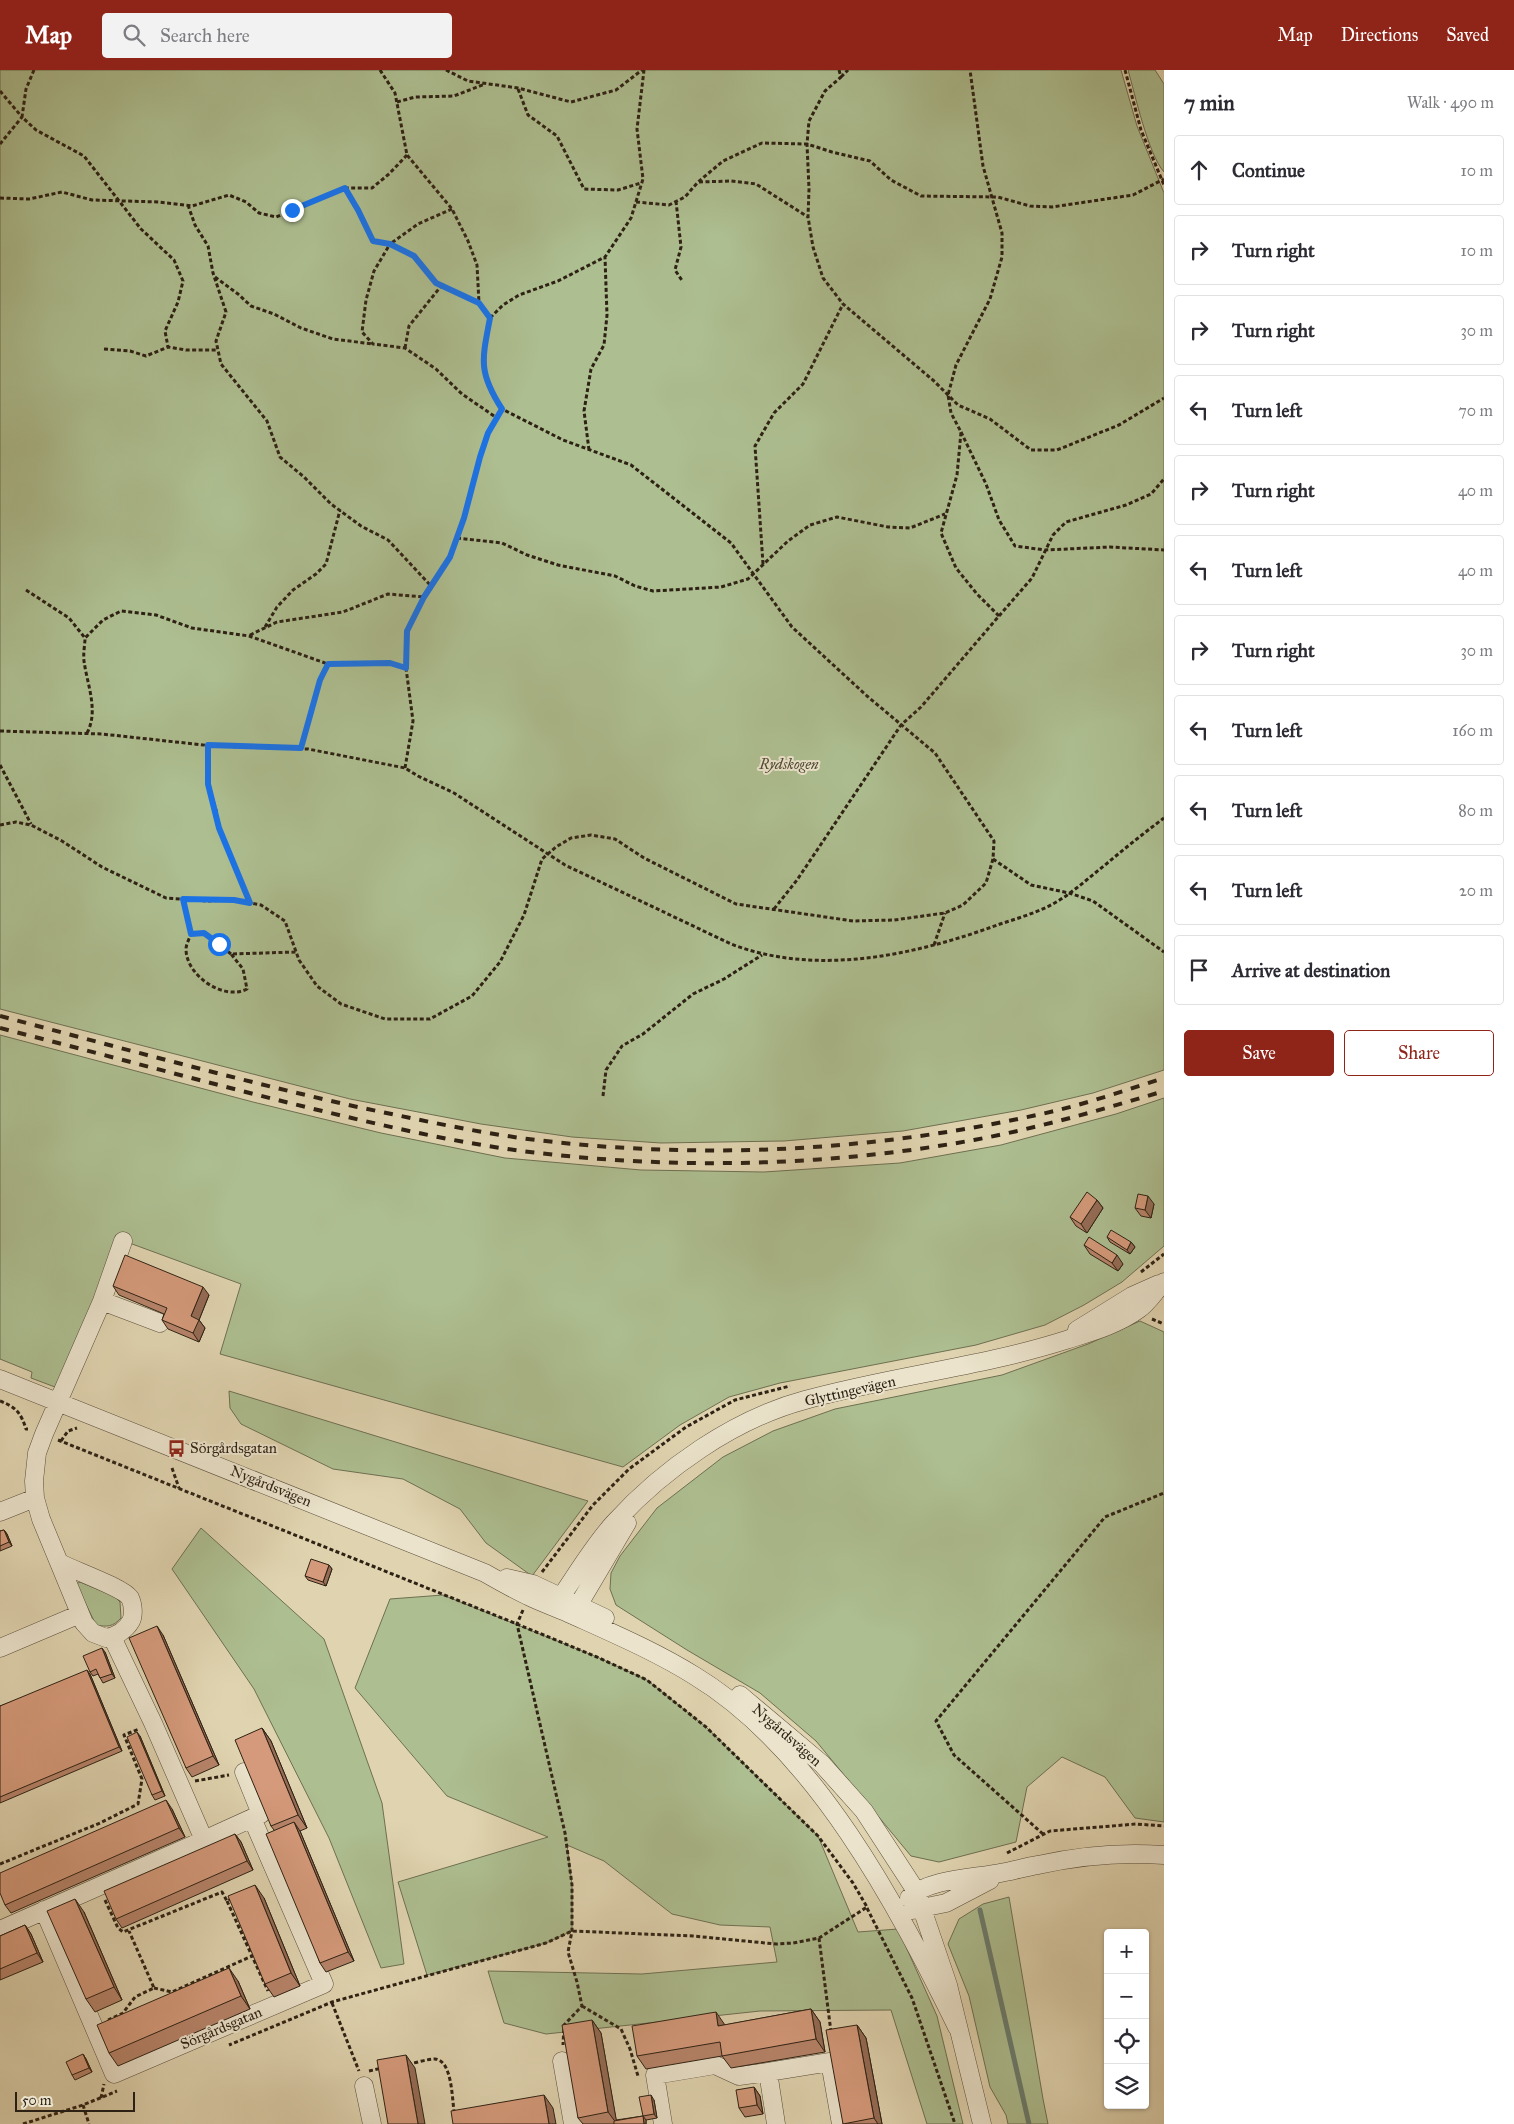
<!DOCTYPE html>
<meta charset="utf-8">
<style>
:root{--surface:#fff;--page:#f2f2f3;--text:#2b2b33;--muted:#7c7c81;--line:#e1e1e2;--accent:#8f2418}
body{margin:0;font-family:"IM FELL Great Primer",serif;background:var(--page);color:var(--text)}
.controls{position:absolute;right:15px;bottom:15px;display:grid;overflow:hidden;border-radius:5px;box-shadow:0 1px 4px #0004}
.controls button{width:45px;height:45px;display:grid;place-items:center;padding:0;border:0;border-bottom:1px solid var(--line);background:var(--surface);color:var(--text);font:25px sans-serif}
.scale{position:absolute;left:15px;bottom:12px;width:120px;box-sizing:border-box;padding-left:5px;border:2px solid #2d2114;border-top:0;font-size:14px;line-height:18px;white-space:nowrap;color:#2d2114;-webkit-text-stroke:4px #ebe3cc;paint-order:stroke}
.stop{position:absolute;width:15px;height:15px;margin:-11px;border:4px solid #1a73e8;border-radius:50%;background:#fff}
.stop.end{background:#1a73e8;border-color:#fff;box-shadow:0 1px 5px #0008}
.list{margin:0;padding:0;list-style:none}
h2{display:flex;justify-content:space-between;align-items:center;height:65px;margin:0;padding:0 20px;font-size:21px}
h2 small{font-size:16px;font-weight:400;color:var(--muted)}
.list li{display:grid;grid-template-columns:32px 1fr auto;gap:15px;align-items:center;box-sizing:border-box;height:70px;margin:0 10px 10px;padding:0 10px;border:1px solid var(--line);border-radius:5px}
.list b{display:block;font-size:19px;white-space:nowrap}
.list em{font-size:16px;font-style:normal;color:var(--muted)}
.actions{display:flex;gap:10px;padding:15px 20px}
.actions a{flex:1;padding:11px 0;border:1px solid var(--accent);border-radius:5px;text-align:center;font-size:18px;color:var(--accent)}
.actions .main{background:var(--accent);color:#fff}
.icon{flex:none;width:28px;height:28px;fill:none;stroke:currentColor;stroke-width:2;stroke-linecap:round;stroke-linejoin:round}
.map{position:relative;flex:none;width:1164px;height:2054px;overflow:hidden}
header{display:flex;align-items:center;gap:30px;box-sizing:border-box;height:70px;padding:0 25px;background:var(--accent);color:#fff}
header strong{font-size:24px}
nav{display:flex;gap:28px;margin-inline-start:auto;font-size:18px}
.search{width:350px;height:45px;background:var(--page);display:flex;align-items:center;gap:12px;box-sizing:border-box;padding:0 18px;border-radius:5px;color:var(--muted);font-size:19px}
main{display:flex}
aside{flex:1;background:var(--surface)}
.map>svg:first-child{display:block}
.green{fill:#adbe90;stroke:#6d7052}
.lines{fill:none;stroke-linecap:round;stroke-linejoin:round}
.stream{stroke:#6b7c6e;stroke-width:5}
.minor-casing{stroke:#5a4e3b;stroke-width:19}
.path{stroke:#2d2114;stroke-width:3;stroke-dasharray:4 2.5;stroke-linecap:butt}
.minor{stroke:#ebe3cc;stroke-width:18}
.rail{stroke:#2d2114;stroke-width:4;stroke-dasharray:9 9;stroke-linecap:butt}
.wall{fill:#b7846a;stroke:#2d2114}
.shaded-wall{fill:#956c56;stroke:#2d2114}
.building{fill:#d59a7b;stroke:#2d2114}
.route{stroke:#1a73e8;stroke-width:6}
.labels{text-anchor:middle;dominant-baseline:central;stroke-width:4;stroke-linejoin:round;paint-order:stroke}
.park-label{font-size:15px;font-style:italic;fill:#4d4833;stroke:#ebe3cc}
.street-label{font-size:15px;fill:#2d2114;stroke:#ebe3cc}
.poi-label{font-size:15px;fill:#2d2114;stroke:#ebe3cc;text-anchor:start}
</style>
<header>
<strong>Map</strong>
<div class="search"><svg class="icon" aria-label="search" viewBox="0 0 24 24"><circle cx="10" cy="10" r="6"/><path d="M15 15l6 6"/></svg>Search here</div>
<nav><a>Map</a><a>Directions</a><a>Saved</a></nav>
</header>
<main>
<div class="map">
<svg width="1164" height="2054" viewBox="0 0 1164 2054">
<rect width="100%" height="100%" fill="#e0d4b0"/>
<filter id="stains"><feTurbulence type="fractalNoise" baseFrequency=".004" numOctaves="4"/><feColorMatrix values="0 0 0 0 .2 0 0 0 0 .09 0 0 0 0 .02 0 0 0 .5 -.17"/></filter>
<radialGradient id="worn" r=".72"><stop offset=".6" stop-color="#630" stop-opacity="0"/><stop offset="1" stop-color="#630" stop-opacity=".3"/></radialGradient>
<path class="green" d="M0 0H1121L1137 56 1164 123V1000L1093 1023 1021 1040 903 1061 784 1071 661 1073 572 1067 481 1054 350 1029 0 939Z
M1128 0H1155L1164 14V102C1148 84 1135 24 1128 0Z
M0 965 253 1032 381 1063 505 1088 641 1100 764 1102 900 1093 1001 1075 1116 1044 1164 1028V1176L1122 1212 1084 1235 1045 1255 976 1275 780 1313 729 1327 680 1355 623 1397 220 1284 241 1214 124 1171 102 1231 55 1317 31 1308 32 1302 0 1289Z
M1140 1251 1164 1262V1752L1135 1748 1105 1707 1062 1687 1027 1717 1016 1772 939 1792 911 1786 816 1671 760 1623 687 1580 616 1535 610 1519 611 1503 620 1486 657 1438 723 1387 773 1361 835 1339 1002 1305 1088 1274Z
M229 1321 588 1431 532 1506 486 1473 460 1439 403 1409 333 1399 241 1354 230 1338Z
M201 1458 324 1569 382 1733 404 1894 381 1898 329 1768 254 1619 172 1499Z
M80 1512 114 1526 120 1532 121 1548C113 1557 107 1557 96 1555L76 1514Z
M443 1525 597 1587 647 1610 706 1657 818 1766 858 1862 898 1859 937 1946 963 2054H927L891 1940 760 1941 546 1964 504 1953 488 1901 642 1904 777 1892 770 1857 720 1855 672 1844 604 1791 567 1775 572 1815V1861L546 1873 427 1905 398 1812 548 1767 447 1726 355 1618 390 1529Z
M1009 1827 1043 2029 1048 2054H1008L1006 2045 990 2017 969 1926 948 1874 959 1849 983 1834Z"/>
<g class="lines">
<path class="stream" d="M980 1840 1029 2054"/>
<defs>
<path id="minor" d="M102 1231 123 1171
M1077 1260 1132 1226 1159 1214
M0 1309 485 1503C499 1511 513 1519 528 1526 540 1532 554 1537 566 1542 610 1562 655 1581 695 1606 815 1679 897 1835 957 1957
M0 1442 35 1428
M60 1493C73 1500 124 1518 130 1528 133 1534 134 1545 131 1551 126 1560 116 1566 106 1568L93 1563 84 1553 41 1449 35 1428 34 1411 37 1383 44 1364 102 1231 160 1253
M507 1508 533 1514 605 1548
M564 1536 561 1527C578 1502 594 1475 614 1453 663 1399 734 1349 805 1330 891 1306 981 1297 1066 1270 1091 1262 1117 1255 1139 1239 1148 1233 1156 1220 1164 1212
M570 1539 579 1534 627 1453
M112 1567 153 1653 204 1770 261 1744 244 1702
M0 1578 80 1544
M740 1625 822 1694 864 1741 916 1821 948 1915 982 2054
M909 1828C927 1809 974 1808 1000 1803 1013 1801 1025 1797 1038 1795 1078 1786 1123 1782 1164 1785
M44 1840 114 2004 324 1914 252 1748
M912 1840 946 1833 990 1810
M0 1860 204 1770
M562 1991 573 2054
M364 2016 372 2054
M663 2054 655 2005 715 1995 739 2006 768 2002
M776 2054 768 2002 830 1992 841 2054"/>
</defs>
<use href="#minor" class="minor-casing"/>
<path class="path" d="M34 0 26 19 22 47 36 60 84 86 141 159 174 190 183 211 178 232 165 261 168 277
M380 0 395 23 407 85 452 139 468 171 477 195 479 233 490 248
M446 0 468 11 518 18 571 32 616 20 642 0
M839 0 841 7 825 21 809 51 807 74 809 119 808 147 813 177 823 208 843 234 934 311 958 335 990 349 1031 380H1057L1119 355 1164 328
M1125 0 1141 60 1164 115
M841 7 848 0
M518 19 528 45 557 66 584 119 618 120 641 113
M0 21 22 47 0 74
M397 32 415 27 454 26 485 14
M407 85 389 104 372 118H345L358 140 373 171 390 174 374 201 366 230 362 262 373 274 405 278 436 299 462 324 497 348
M699 112 731 111 756 114 808 147
M0 128 29 129 62 122 92 130 159 132 192 136 229 125 246 132 259 143 276 147 345 118
M676 131 681 177 675 200 683 212
M636 132 669 135 685 127 698 112 723 91 762 73 807 74 832 82 870 91 891 110 921 126 998 127 1030 136 1052 137 1133 125 1164 109
M188 135 195 155 208 176 213 203 226 242 216 271 221 294 267 351 280 387 304 407 331 434 361 456 388 470 431 516
M452 139 418 154 390 174 414 186 436 213 479 233
M215 207 238 224 251 236 274 244 301 258 333 269 373 274
M405 278 409 256 442 215
M104 279 130 281 146 286 168 277 186 280H218
M961 362 986 414 999 450 1015 476 1045 480 1110 477 1164 480
M589 380 584 341 591 299 604 275 607 245 605 187
M457 468 502 473 527 485 558 495 615 506 635 516 653 521 721 517 748 509 788 471 810 455 837 447 888 457 910 458 945 444
M763 494 755 376 774 343 803 314 843 234
M26 520 69 548 85 568
M999 546 1032 508 1053 465 1066 452 1126 435 1151 424 1164 409
M265 557 277 537 293 520 316 504 326 494 340 440
M250 565 277 552 343 542 388 524 424 527
M0 661 102 664 213 676 308 679 405 698 418 706 454 723 565 795 731 874C817 907 916 885 1000 854 1016 849 1032 844 1047 837 1068 827 1086 810 1105 795 1124 779 1144 763 1164 748
M87 663C99 641 87 614 84 591 83 583 85 575 85 568L103 550 121 541 156 545 192 558 249 566 328 594 390 593 406 598
M208 675V714L216 740 219 758 250 833
M301 678 320 610 328 594
M0 695 31 754
M405 698 413 651 406 598 407 561 424 527 450 487 464 448 480 387 488 363 502 339
M0 755 16 752 31 755 62 771 102 797 166 828 207 831 234 830 261 835 285 851 299 890 317 916 341 934 385 949H430L472 926 500 892 524 845 542 789 556 777 571 768 591 765 615 769 644 788 736 834 853 851 894 850 945 843 963 835 986 813 993 789 994 771 935 683 867 626 792 557 731 473 631 395 563 370 502 339 492 324 485 307 483 288 490 248 503 235 519 225 558 211 605 187 631 148 643 109 637 59 644 0
M993 789 1031 815 1069 823 1093 831 1164 882
M183 829 191 864
M774 839 797 810 901 655 921 637 999 546 977 524 956 498 941 463 957 405 961 362 951 343 948 325 956 295 990 229 1002 187V163L983 96 970 0
M934 875 945 843
M231 884 204 863 191 864C189 869 186 875 186 879 186 906 224 931 247 919L243 899 231 884 296 882
M603 1026 606 1000 622 976 643 964 693 924 724 909 762 885
M1141 1202 1164 1184
M1152 1249 1164 1254
M0 1331C16 1337 21 1343 26 1359H28
M58 1370 517 1554 597 1587 647 1610 706 1657 818 1766 853 1813 867 1837 819 1868 793 1873 776 1874 693 1866 572 1861 546 1873 332 1932 229 1975
M61 1371 68 1361 77 1358
M172 1398 179 1418
M542 1502 593 1435 629 1399 686 1357 735 1330 790 1316
M523 1540 517 1554 565 1763 572 1815V1861L568 1882 577 1912 582 1936 564 1955 563 1975
M195 1711 229 1705
M1043 1764 954 1685 936 1651 1105 1447 1164 1423
M1007 1783 1050 1761 1136 1754 1164 1756
M0 1794 100 1753 138 1734 142 1709 124 1665 139 1659
M105 1830 118 1858 123 1862 222 1822 227 1831 233 1828
M227 1831 252 1886
M867 1838 912 1928 955 2054
M819 1868 831 1962
M154 1918 172 1922 252 1886 268 1921
M332 1933 359 2001
M582 1936 621 1959 630 1979 638 2006
M108 1950 123 1943 135 1927 154 1918 129 1861
M408 1994C416 1993 427 1989 435 1989 452 1990 452 2028 454 2041
M369 2001 382 1998
M101 2028 104 2014
M83 2035 89 2054
M23 2054 83 2035 117 2021"/>
<use href="#minor" class="minor"/>
<path class="rail" d="M0 946C117 977 234 1009 353 1036 411 1048 469 1061 528 1069 697 1090 866 1082 1032 1046 1077 1037 1120 1022 1164 1008
M0 958C106 985 211 1014 318 1040 385 1056 453 1072 522 1081 671 1100 825 1097 974 1070 1038 1058 1101 1040 1164 1021"/>
</g>
<path class="wall" d="M1097 1130 1103 1138 1087 1163 1076 1156 1070 1147Z
M1154 1134 1151 1148 1141 1146 1135 1138Z
M1107 1167 1131 1172 1135 1177 1130 1184 1110 1172Z
M1084 1175 1123 1194 1118 1201 1090 1184Z
M113 1216 209 1225 199 1250 205 1258 199 1272 168 1259 162 1250 164 1244 119 1225Z
M4 1460 7 1464 12 1476 0 1481V1461Z
M329 1495 332 1499 326 1516 308 1510 305 1506Z
M163 1565 219 1695 192 1707 186 1698Z
M105 1582 115 1608 103 1613 98 1604 93 1606 90 1602Z
M90 1604 122 1681 0 1733V1636Z
M262 1658 271 1671 307 1758 300 1761 354 1891 326 1902 320 1893 274 1760 271 1756Z
M140 1666 165 1726 155 1730 152 1725Z
M172 1739 185 1767 11 1843 5 1835Z
M235 1764 241 1772 253 1800 122 1858 116 1849Z
M264 1828 300 1916 274 1927 265 1914Z
M84 1842 122 1930 95 1942 86 1929Z
M25 1855 31 1864 43 1892 0 1910V1866Z
M238 1911 250 1939 118 1996 109 1983Z
M811 1939 820 1952 825 1982 731 1998 722 1986 646 1999 637 1986 725 1955Z
M592 1950 601 1963 616 2050 643 2046 654 2030 657 2048 646 2050V2054H583L578 2048Z
M857 1955 866 1968 882 2054H843Z
M83 1984 86 1989 92 2002 75 2010 72 2005Z
M754 2017 760 2026 763 2044 745 2047 739 2038Z"/>
<path class="shaded-wall" d="M1148 1126 1154 1134 1151 1148 1145 1140Z
M1097 1130 1103 1138 1087 1163 1081 1154Z
M1131 1172 1135 1177 1130 1184 1127 1180Z
M1117 1185 1123 1194 1118 1201 1112 1193Z
M203 1217 209 1225 199 1250 205 1258 199 1272 193 1263 191 1246Z
M4 1460 7 1464 12 1476 9 1472Z
M329 1495 332 1499 326 1516 323 1512Z
M157 1556 163 1565 219 1695 213 1686Z
M102 1578 105 1582 115 1608 112 1604Z
M87 1600 90 1604 122 1681 119 1677Z
M262 1658 271 1671 307 1758 298 1745Z
M137 1662 140 1666 165 1726 162 1721Z
M166 1730 172 1739 185 1767 179 1758Z
M294 1752 300 1761 354 1891 348 1882Z
M235 1764 241 1772 253 1800 247 1791Z
M255 1815 264 1828 300 1916 291 1903Z
M75 1829 84 1842 122 1930 114 1917Z
M25 1855 31 1864 43 1892 37 1883Z
M229 1898 238 1911 250 1939 241 1926Z
M811 1939 820 1952 825 1982 816 1969Z
M716 1942 725 1955 718 1956Z
M592 1950 601 1963 617 2054 608 2042Z
M857 1955 866 1968 882 2054H878L874 2048Z
M83 1984 86 1989 92 2002 89 1998Z
M406 1985 415 1998 425 2054H418Z
M754 2017 760 2026 763 2044 757 2035Z
M544 2025 553 2038 556 2054H549Z
M651 2025 654 2030 657 2048 654 2044Z
M643 2046 646 2050V2054H644Z"/>
<path class="building" d="M1087 1122 1097 1130 1081 1154 1070 1147Z
M1138 1124 1148 1126 1145 1140 1135 1138Z
M1111 1160 1131 1172 1127 1180 1107 1167Z
M1089 1167 1117 1185 1112 1193 1084 1175Z
M125 1185 203 1217 191 1246 199 1250 193 1263 162 1250 167 1238 113 1216Z
M4 1460 9 1472 0 1476V1461Z
M311 1489 329 1495 323 1512 305 1506Z
M157 1556 213 1686 186 1698 129 1568Z
M102 1578 112 1604 100 1608 96 1599 90 1602 83 1586Z
M87 1600 119 1677 0 1727V1636Z
M262 1658 298 1745 271 1756 235 1670Z
M137 1662 162 1721 152 1725 127 1667Z
M166 1730 179 1758 5 1835 0 1823V1803Z
M294 1752 348 1882 320 1893 266 1764Z
M235 1764 247 1791 116 1849 104 1821Z
M255 1815 291 1903 265 1914 228 1826Z
M75 1829 114 1917 86 1929 47 1841Z
M25 1855 37 1883 0 1899V1866Z
M229 1898 241 1926 109 1983 97 1955Z
M811 1939 816 1969 722 1986 720 1972 637 1986 632 1956 716 1942 718 1956Z
M592 1950 608 2042 578 2048 562 1955Z
M857 1955 874 2048 843 2054 826 1960Z
M83 1984 89 1998 72 2005 66 1992Z
M406 1985 418 2054H388L377 1990Z
M754 2017 757 2035 739 2038 736 2020Z
M544 2025 549 2054H453L451 2041Z
M651 2025 654 2044 643 2046 644 2054H614V2051L643 2046 639 2027Z"/>
<g class="lines">
<path class="route" d="M219 874 204 863 191 864 183 829 234 830 250 833 219 758 208 714V675L301 678 320 610 328 594 390 593 406 598 407 561 424 527 450 487 464 448 480 387 488 363 502 339C478 302 482 290 490 248L479 233 436 213 414 186 390 174 373 171 358 140 345 118 292 140"/>
</g>
<defs>
<symbol id="bus-bare" viewBox="-9 -9 18 18"><path d="M-5-6H5V4H4V6H2V4H-2V6H-4V4H-5ZM-3.5-4V0h7V-4ZM-3.5 1.2v1.5H-2V1.2ZM2 1.2v1.5H3.5V1.2Z" fill="#8f2418" stroke="#ebe3cc" stroke-width="2.5" paint-order="stroke"/></symbol>
</defs>
<g fill-rule="evenodd">
<use href="#bus-bare" x="164" y="1366" width="25" height="25"/>
</g>
<g class="labels">
<g class="park-label">
<text x="789" y="694">Rydskogen</text>
</g>
<g class="street-label">
<text transform="translate(850 1321) rotate(-13)">Glyttingevägen</text>
<text transform="translate(271 1416) rotate(22)">Nygårdsvägen</text>
<text transform="translate(787 1665) rotate(41)">Nygårdsvägen</text>
<text transform="translate(221 1958) rotate(-23)">Sörgårdsgatan</text>
</g>
<g class="poi-label">
<text x="190" y="1378">Sörgårdsgatan</text>
</g>
</g>
<rect width="100%" height="100%" filter="url(#stains)"/>
<rect width="100%" height="100%" fill="url(#worn)"/>
</svg>
<div class="controls">
<button>+</button>
<button>−</button>
<button><svg class="icon" aria-label="locate" viewBox="0 0 24 24"><circle cx="12" cy="12" r="6"/><path d="M12 2v4M12 18v4M2 12h4M18 12h4"/></svg></button>
<button><svg class="icon" aria-label="layers" viewBox="0 0 24 24"><path d="M12 4l9 5-9 5-9-5zM3 14l9 5 9-5"/></svg></button>
</div>
<div class="scale">50 m</div>
<div class="stop" style="left:219px;top:874px"></div>
<div class="stop end" style="left:292px;top:140px"></div>
</div>
<aside>
<h2>7 min<small>Walk · 490 m</small></h2>
<ul class="list">
<li><svg class="icon" aria-label="ahead" viewBox="0 0 24 24"><path d="M12 20V5M6 11l6-6 6 6"/></svg><div><b>Continue</b></div><em>10 m</em></li>
<li><svg class="icon" aria-label="right" viewBox="0 0 24 24"><path d="M7 20v-9h11M14 6l5 5-5 5"/></svg><div><b>Turn right</b></div><em>10 m</em></li>
<li><svg class="icon" aria-label="right" viewBox="0 0 24 24"><path d="M7 20v-9h11M14 6l5 5-5 5"/></svg><div><b>Turn right</b></div><em>30 m</em></li>
<li><svg class="icon" aria-label="left" viewBox="0 0 24 24"><path d="M17 20v-9H6M10 6l-5 5 5 5"/></svg><div><b>Turn left</b></div><em>70 m</em></li>
<li><svg class="icon" aria-label="right" viewBox="0 0 24 24"><path d="M7 20v-9h11M14 6l5 5-5 5"/></svg><div><b>Turn right</b></div><em>40 m</em></li>
<li><svg class="icon" aria-label="left" viewBox="0 0 24 24"><path d="M17 20v-9H6M10 6l-5 5 5 5"/></svg><div><b>Turn left</b></div><em>40 m</em></li>
<li><svg class="icon" aria-label="right" viewBox="0 0 24 24"><path d="M7 20v-9h11M14 6l5 5-5 5"/></svg><div><b>Turn right</b></div><em>30 m</em></li>
<li><svg class="icon" aria-label="left" viewBox="0 0 24 24"><path d="M17 20v-9H6M10 6l-5 5 5 5"/></svg><div><b>Turn left</b></div><em>160 m</em></li>
<li><svg class="icon" aria-label="left" viewBox="0 0 24 24"><path d="M17 20v-9H6M10 6l-5 5 5 5"/></svg><div><b>Turn left</b></div><em>80 m</em></li>
<li><svg class="icon" aria-label="left" viewBox="0 0 24 24"><path d="M17 20v-9H6M10 6l-5 5 5 5"/></svg><div><b>Turn left</b></div><em>20 m</em></li>
<li><svg class="icon" aria-label="arrive" viewBox="0 0 24 24"><path d="M6 21V4h12l-3 4 3 4H6"/></svg><div><b>Arrive at destination</b></div></li>
</ul>
<div class="actions"><a class="main">Save</a><a>Share</a></div>
</aside>
</main>
